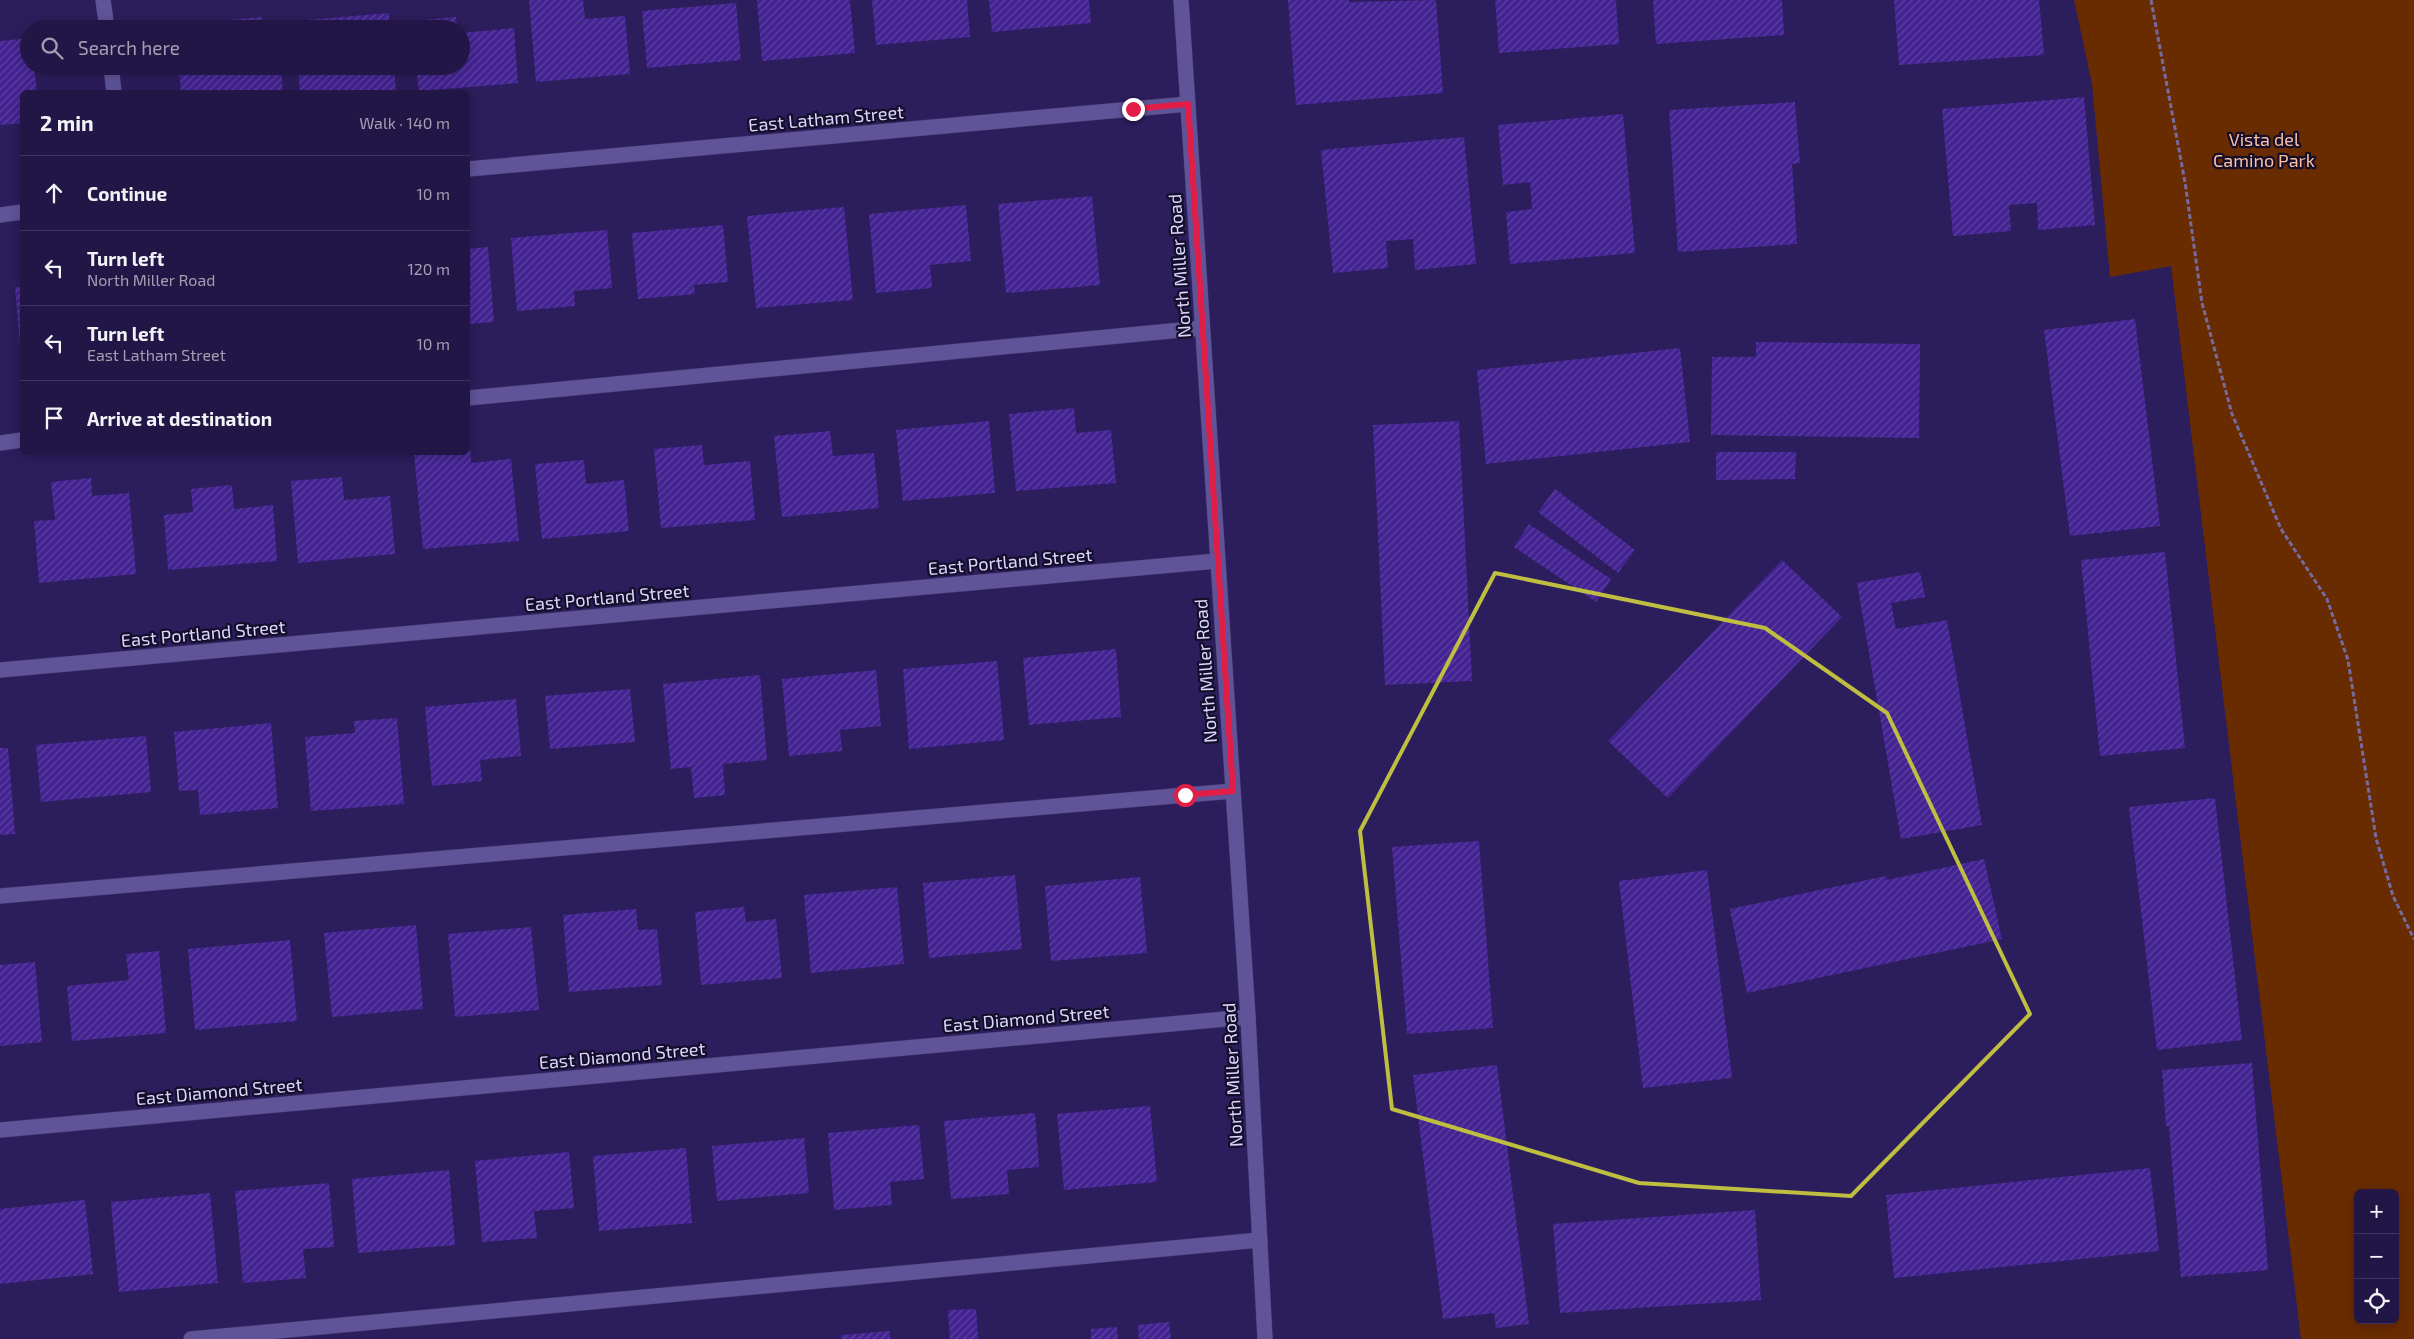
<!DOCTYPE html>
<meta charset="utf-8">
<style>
:root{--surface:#211645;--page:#2d2350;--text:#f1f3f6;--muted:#a29fb3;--line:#3e355e}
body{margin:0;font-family:"Exo 2",sans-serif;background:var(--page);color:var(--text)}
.controls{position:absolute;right:15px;bottom:15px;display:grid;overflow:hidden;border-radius:8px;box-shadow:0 2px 12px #0003}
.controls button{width:45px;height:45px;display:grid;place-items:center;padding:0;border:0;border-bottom:1px solid var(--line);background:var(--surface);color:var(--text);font:25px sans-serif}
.stop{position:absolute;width:15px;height:15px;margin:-11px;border:4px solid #e11d48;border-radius:50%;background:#fff}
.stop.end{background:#e11d48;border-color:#fff;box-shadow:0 1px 5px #0008}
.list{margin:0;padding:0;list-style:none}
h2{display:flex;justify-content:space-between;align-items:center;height:65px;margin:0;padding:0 20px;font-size:21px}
h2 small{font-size:16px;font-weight:400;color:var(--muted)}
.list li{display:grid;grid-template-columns:32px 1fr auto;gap:15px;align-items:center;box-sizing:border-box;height:75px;padding:0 20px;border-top:1px solid var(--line)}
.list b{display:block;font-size:19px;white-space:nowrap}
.list p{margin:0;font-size:16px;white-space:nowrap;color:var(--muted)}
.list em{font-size:16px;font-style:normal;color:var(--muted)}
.icon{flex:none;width:28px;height:28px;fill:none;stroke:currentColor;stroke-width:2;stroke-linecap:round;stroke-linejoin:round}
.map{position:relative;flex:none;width:2414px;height:1339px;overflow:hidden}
.search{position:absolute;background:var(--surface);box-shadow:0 2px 12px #0003;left:20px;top:20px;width:450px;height:55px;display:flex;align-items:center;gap:12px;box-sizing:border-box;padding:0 18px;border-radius:28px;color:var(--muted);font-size:19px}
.panel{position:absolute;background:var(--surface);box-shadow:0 2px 12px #0003;left:20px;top:90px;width:450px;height:365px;border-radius:8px}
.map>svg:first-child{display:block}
.park{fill:#692c00;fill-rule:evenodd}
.building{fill:url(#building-hatch)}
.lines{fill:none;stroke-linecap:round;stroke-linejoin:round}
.lane-casing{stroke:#493871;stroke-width:16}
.street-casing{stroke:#493871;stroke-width:16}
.secondary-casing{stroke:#493871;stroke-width:16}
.path{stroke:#756ba0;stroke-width:3;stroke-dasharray:5 2.5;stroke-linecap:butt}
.lane{stroke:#5f5498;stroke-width:15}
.street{stroke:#5f5498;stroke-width:15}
.secondary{stroke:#5f5498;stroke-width:15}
.route{stroke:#e11d48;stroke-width:6}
.marked{fill:none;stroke:#bfbe41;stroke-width:4;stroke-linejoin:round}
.labels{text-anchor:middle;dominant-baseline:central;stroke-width:4.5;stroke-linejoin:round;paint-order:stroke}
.street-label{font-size:18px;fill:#dad7fe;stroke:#140e2a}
.park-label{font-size:18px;fill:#fac0a1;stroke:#140e2a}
</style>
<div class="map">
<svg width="2414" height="1339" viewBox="0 0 2414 1339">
<defs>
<pattern id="building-hatch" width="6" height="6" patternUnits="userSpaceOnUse" patternTransform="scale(1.25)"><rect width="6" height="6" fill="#432391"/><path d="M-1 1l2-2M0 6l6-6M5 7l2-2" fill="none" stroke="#5e42a2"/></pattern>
</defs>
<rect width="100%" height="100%" fill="#2c1d5c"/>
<path class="park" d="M2074 0H2414V1339H2301L2171 266 2110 277 2092 84ZM2358 1193H2395V1320H2358Z"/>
<path class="building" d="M529 0H583L585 19 625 16 630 74 536 82Z
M757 0H850L855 53 762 61Z
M872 0H967L970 37 876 45Z
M989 0H1089L1091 23 992 32Z
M1288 0H1349V2L1436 0 1443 93 1296 105Z
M1495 0H1616L1619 44 1499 53Z
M1653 0H1782L1784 35 1656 44Z
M1894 0H2039L2044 55 1899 65Z
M736 3 741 60 647 68 642 11Z
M389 13 390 29H294V21Z
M262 17 263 29H218L217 21Z
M456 17 457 29H413L412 21Z
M514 28 518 83 419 91 416 66H461V33Z
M29 38V66H34L37 92H22V123L0 125V41Z
M179 66H281L283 92H181Z
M298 66H394L396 92H300Z
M2084 97 2095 225 2038 230 2037 203 2009 205 2011 231 1953 236 1942 109Z
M1795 102 1800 163 1792 164 1797 244 1678 252 1669 110Z
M1623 114 1635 253 1510 264 1506 212 1532 209 1530 182 1503 185 1498 125Z
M1464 137 1476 264 1415 270 1413 239 1386 241 1388 268 1333 273 1321 150Z
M1092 196 1100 285 1006 293 998 204Z
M966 205 971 261 930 265 932 288 876 293 869 214Z
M844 207 853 300 756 308 747 216Z
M723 225 728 282 694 285 695 294 638 299 632 233Z
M607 230 612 288 574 291 575 306 517 311 511 238Z
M488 247 494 322 468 324V249Z
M15 287H22V357H21Z
M2135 319 2160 526 2070 536 2044 330Z
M1756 342 1920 344 1919 438 1711 435 1712 357H1756Z
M1680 348 1690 442 1486 464 1477 370Z
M1074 408 1076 433 1111 430 1116 483 1016 491 1009 414Z
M989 421 995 493 903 501 896 430Z
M1459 421 1472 681 1385 685 1373 425Z
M830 431 833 456 874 453 879 508 782 517 774 436Z
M702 445 704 465 750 461 755 520 661 528 654 449Z
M468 448H470L471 463 511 459 519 541 423 549 414 453 468 452Z
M1716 452H1796L1795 479 1716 480Z
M584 460 586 484 624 480 629 531 542 539 535 464Z
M342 477 344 500 390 496 395 554 298 563 291 481Z
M91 478 92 496 129 493 136 574 39 583 34 521 55 520 51 482Z
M232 485 234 509 273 505 277 561 168 570 164 515 193 512 191 489Z
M1555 489 1635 550 1618 573 1538 512Z
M1529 524 1611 579 1596 602 1514 547Z
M2165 552 2185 748 2100 756 2081 560Z
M1782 560 1842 617 1668 798 1608 741Z
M1920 572 1925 597 1891 603 1896 629 1947 620 1982 825 1901 839 1857 583Z
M1116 649 1121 717 1029 725 1023 658Z
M997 661 1004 740 909 749 903 669Z
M876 670 881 726 840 730 842 751 789 756 782 679Z
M760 675 767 760 723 764 725 795 694 798 691 767 671 769 663 684Z
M630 689 635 742 550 749 545 696Z
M516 699 521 756 480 760 482 781 432 786 425 707Z
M397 718 404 804 311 811 305 737 355 733 354 721Z
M271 723 278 808 200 815 198 790 179 791 174 732Z
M146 736 151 792 41 802 36 745Z
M0 748H8L15 834 0 835Z
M2215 798 2242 1040 2157 1050 2129 807Z
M1479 841 1493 1028 1407 1034 1392 847Z
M1984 859 2002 939 1747 993 1730 909 1886 876 1887 880Z
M1707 870 1732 1078 1643 1088 1619 881Z
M1015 875 1022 949 929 958 923 883Z
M1140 877 1147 953 1051 961 1045 886Z
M897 887 904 964 811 973 804 895Z
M744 907 746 922 776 919 782 978 701 985 695 912Z
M636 909 638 930 657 929 662 985 569 992 563 915Z
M416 925 423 1009 332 1017 324 933Z
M531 927 539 1010 455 1017 448 934Z
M290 940 297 1021 195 1030 188 949Z
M159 951 166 1033 72 1041 67 986 129 980 126 954Z
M35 962 42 1042 0 1046V965Z
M2252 1063 2268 1270 2181 1277 2169 1126H2166L2162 1070Z
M1497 1065 1529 1324 1496 1328 1494 1313 1443 1319 1413 1075Z
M1150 1106 1157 1182 1064 1190 1057 1114Z
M1035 1113 1039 1167 1007 1170 1009 1194 951 1199 944 1121Z
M919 1125 924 1179 890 1182 892 1205 834 1210 828 1133Z
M804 1138 809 1193 717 1201 712 1146Z
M686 1148 692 1223 599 1231 593 1156Z
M569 1152 574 1208 534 1211 537 1238 482 1242 475 1161Z
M2150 1168 2159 1251 1894 1278 1886 1195Z
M449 1170 455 1245 358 1253 352 1179Z
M329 1183 334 1247 303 1249 306 1278 243 1283 235 1191Z
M210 1193 218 1283 119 1292 111 1202Z
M85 1200 93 1274 0 1284V1209Z
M1755 1210 1761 1300 1560 1313 1553 1224Z
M976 1309 978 1339H950L948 1310Z
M1169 1322 1171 1339H1139L1138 1325Z
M1117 1327 1118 1339H1091V1329Z
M890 1331V1339H841V1335Z"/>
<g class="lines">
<defs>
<path id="lane" d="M468 398 1202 328
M0 443 22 440
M0 896 1233 791
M191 1339 1260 1240"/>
<path id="street" d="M103 0 107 29
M111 66 114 92
M468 169 1188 104
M0 215 22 212
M0 670 1217 561
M0 1130 1248 1017"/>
<path id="secondary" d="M1181 0 1248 1017 1265 1339"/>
</defs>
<use href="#lane" class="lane-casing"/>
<use href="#street" class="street-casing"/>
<use href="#secondary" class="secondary-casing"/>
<path class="path" d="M2151 0 2185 182 2202 303 2232 414 2281 529 2327 599 2348 660 2376 838 2393 896 2414 939"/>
<use href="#lane" class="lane"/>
<use href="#street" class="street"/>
<use href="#secondary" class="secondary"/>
</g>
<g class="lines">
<path class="route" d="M1133 109 1188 104 1233 791 1185 795"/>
</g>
<path class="marked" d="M1495 573 1765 628 1887 713 2030 1014 1851 1196 1639 1183 1392 1109 1360 831Z"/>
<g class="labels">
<g class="street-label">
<text transform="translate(826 118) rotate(-5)">East Latham Street</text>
<text transform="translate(1179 266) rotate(-94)">North Miller Road</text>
<text transform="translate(1010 561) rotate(-5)">East Portland Street</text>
<text transform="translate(607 597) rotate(-5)">East Portland Street</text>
<text transform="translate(203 633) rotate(-5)">East Portland Street</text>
<text transform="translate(1205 671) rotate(-94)">North Miller Road</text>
<text transform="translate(1026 1018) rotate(-5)">East Diamond Street</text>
<text transform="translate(622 1055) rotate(-5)">East Diamond Street</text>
<text transform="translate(1232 1075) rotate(-93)">North Miller Road</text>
<text transform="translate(219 1091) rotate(-5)">East Diamond Street</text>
</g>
<g class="park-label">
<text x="2264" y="139">Vista del<tspan x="2264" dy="21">Camino Park</tspan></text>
</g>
</g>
</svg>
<div class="controls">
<button>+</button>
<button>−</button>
<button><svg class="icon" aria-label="locate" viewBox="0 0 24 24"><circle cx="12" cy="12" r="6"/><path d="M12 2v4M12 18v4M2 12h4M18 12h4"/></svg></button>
</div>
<div class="stop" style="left:1185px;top:795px"></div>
<div class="stop end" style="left:1133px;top:109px"></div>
<div class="search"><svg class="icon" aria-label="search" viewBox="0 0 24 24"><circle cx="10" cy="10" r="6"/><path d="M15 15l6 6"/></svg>Search here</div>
<section class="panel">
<h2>2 min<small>Walk · 140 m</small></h2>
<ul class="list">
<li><svg class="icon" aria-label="ahead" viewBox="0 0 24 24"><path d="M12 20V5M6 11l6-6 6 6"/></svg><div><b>Continue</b></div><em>10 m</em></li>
<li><svg class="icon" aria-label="left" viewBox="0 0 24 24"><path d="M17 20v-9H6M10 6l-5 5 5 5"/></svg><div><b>Turn left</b><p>North Miller Road</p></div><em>120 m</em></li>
<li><svg class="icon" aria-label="left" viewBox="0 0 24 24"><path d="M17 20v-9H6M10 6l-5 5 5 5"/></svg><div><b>Turn left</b><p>East Latham Street</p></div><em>10 m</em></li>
<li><svg class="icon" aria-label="arrive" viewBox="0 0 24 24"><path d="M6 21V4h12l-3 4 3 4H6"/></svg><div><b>Arrive at destination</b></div></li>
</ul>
</section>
</div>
